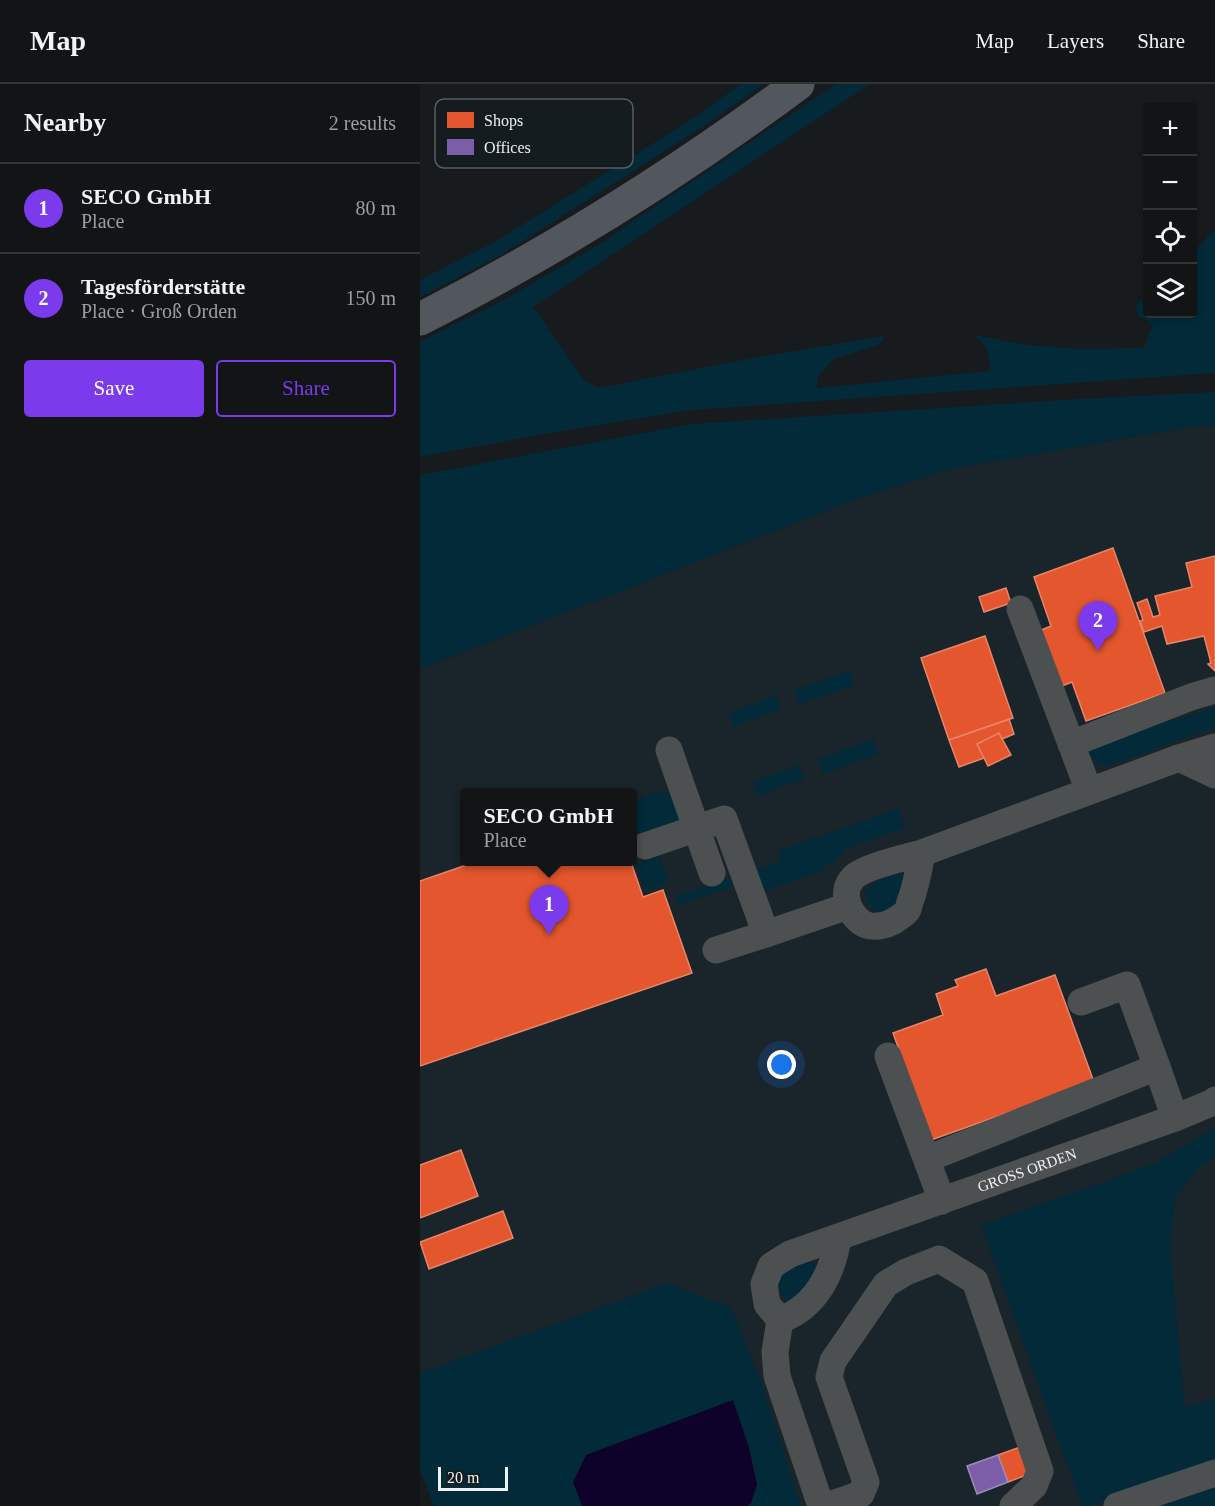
<!DOCTYPE html>
<meta charset="utf-8">
<style>
:root{--surface:#121416;--page:#1b1d1f;--text:#f1f3f6;--muted:#9c9ea1;--line:#313335;--accent:#7c3aed}
body{margin:0;font-family:"Times New Roman",serif;background:var(--page);color:var(--text)}
.controls{position:absolute;right:18px;top:18px;display:grid;overflow:hidden;border-radius:6px;box-shadow:0 3px 9px #0003}
.controls button{width:54px;height:54px;display:grid;place-items:center;padding:0;border:0;border-bottom:2px solid var(--line);background:var(--surface);color:var(--text);font:30px sans-serif}
.scale{position:absolute;left:18px;bottom:15px;width:70px;box-sizing:border-box;padding-left:6px;border:3px solid #edf1f4;border-top:0;font-size:16px;line-height:21px;white-space:nowrap;color:#edf1f4;-webkit-text-stroke:4px #151c20;paint-order:stroke}
.you{position:absolute;left:362px;top:981px;width:21px;height:21px;margin:-15px;border:4px solid #fff;border-radius:50%;background:#1a73e8;box-shadow:0 0 0 9px #1a73e833}
.badge{display:grid;place-items:center;width:39px;height:39px;border-radius:50%;background:var(--accent);color:#fff;font-size:20px;font-weight:700}
.pin{position:absolute;translate:-50% -50px;filter:drop-shadow(0 2px 3px #0008)}
.pin::after{content:'';position:absolute;top:32px;width:21px;height:18px;background:inherit;clip-path:polygon(0 0,100% 0,50% 100%)}
.popup{position:absolute;left:40px;top:704px;width:177px;height:78px;box-sizing:border-box;display:grid;place-content:center;border-radius:6px;background:var(--surface);filter:drop-shadow(0 2px 4px #0005);font-size:20px;white-space:nowrap;color:var(--muted)}
.popup b{font-size:22px;color:var(--text)}
.popup::after{content:'';position:absolute;left:50%;top:100%;margin-left:-12px;border:12px solid transparent;border-top-color:var(--surface)}
.list{margin:0;padding:0;list-style:none}
h2{display:flex;justify-content:space-between;align-items:center;height:78px;margin:0;padding:0 24px;font-size:26px}
h2 small{font-size:20px;font-weight:400;color:var(--muted)}
.list li{display:grid;grid-template-columns:39px 1fr auto;gap:18px;align-items:center;box-sizing:border-box;height:90px;padding:0 24px;border-top:2px solid var(--line)}
.list b{display:block;font-size:22px;white-space:nowrap}
.list p{margin:0;font-size:20px;white-space:nowrap;color:var(--muted)}
.list em{font-size:20px;font-style:normal;color:var(--muted)}
.actions{display:flex;gap:12px;padding:18px 24px}
.actions a{flex:1;padding:14px 0;border:2px solid var(--accent);border-radius:6px;text-align:center;font-size:21px;color:var(--accent)}
.actions .main{background:var(--accent);color:#fff}
.icon{flex:none;width:33px;height:33px;fill:none;stroke:currentColor;stroke-width:2;stroke-linecap:round;stroke-linejoin:round}
.map{position:relative;flex:none;width:795px;height:1422px;overflow:hidden}
header{display:flex;align-items:center;gap:36px;box-sizing:border-box;height:84px;padding:0 30px;background:var(--surface);border-bottom:2px solid var(--line)}
header strong{font-size:28px}
nav{display:flex;gap:33px;margin-inline-start:auto;font-size:21px}
main{display:flex}
aside{flex:1;background:var(--surface)}
.map>svg:first-child{display:block}
.built{fill:#19252b;fill-rule:evenodd}
.green{fill:#032a39}
.water{fill:#0f022a}
.shops{fill:#e4572e;stroke:#e78569;stroke-width:1.5}
.offices{fill:#7b5ea7;stroke:#9d8abe;stroke-width:1.5}
.lines{fill:none;stroke-linecap:round;stroke-linejoin:round}
.minor{stroke:#4d5051;stroke-width:27}
.major{stroke:#52575e;stroke-width:33}
.labels{text-anchor:middle;dominant-baseline:central;stroke-width:6;stroke-linejoin:round;paint-order:stroke}
.street-label{font-size:15px;fill:#edf1f4;stroke:#151c20}
.key{fill:#151c20;stroke:#565c60;stroke-width:1.5}
.key-label{font-size:16px;fill:#edf1f4}
</style>
<header>
<strong>Map</strong>
<nav><a>Map</a><a>Layers</a><a>Share</a></nav>
</header>
<main>
<aside>
<h2>Nearby<small>2 results</small></h2>
<ul class="list">
<li><span class="badge">1</span><div><b>SECO GmbH</b><p>Place</p></div><em>80 m</em></li>
<li><span class="badge">2</span><div><b>Tagesförderstätte</b><p>Place · Groß Orden</p></div><em>150 m</em></li>
</ul>
<div class="actions"><a class="main">Save</a><a>Share</a></div>
</aside>
<div class="map">
<svg width="795" height="1422" viewBox="0 0 795 1422">
<rect width="100%" height="100%" fill="#181b1d"/>
<path class="built" d="M795 341V1396L720 1422H14L0 1385V585L437 415 530 385 769 343ZM45 708H213V778H45Z"/>
<path class="green" d="M321 0H343L289 39 81 171 0 213V196L78 156 277 32Z
M416 0H450L113 223 165 297 179 304 311 278 465 252 459 261 414 275 398 292 397 304 571 287 567 264 554 251 608 261 657 265 724 264 733 240 718 232 716 221 727 211 728 230H772L773 168 795 146V289L272 326 135 348 0 373V257L78 219 178 161Z
M795 308V341L769 343 530 385 437 415 0 585V391L272 340 658 315Z
M429 587 435 601 379 620 374 606Z
M356 612 361 626 314 642 309 628Z
M795 623V643L687 682 680 680 673 675 667 676 666 664 743 633 753 637Z
M454 655 459 670 403 690 398 675Z
M379 681 384 695 337 712 332 698Z
M245 708 253 712 263 735 213 752V716L234 709Z
M478 725 485 744 427 764 414 778 403 781 404 787 341 808 333 786 360 777 357 767Z
M239 771 249 798 225 807 215 779Z
M476 789 481 791 486 798C483 805 480 814 475 821 462 837 446 824 445 807L458 795Z
M314 793 317 801 258 821 255 813Z
M795 1044V1072L777 1086 755 1114 750 1166 765 1323 795 1315V1381L669 1422H662L561 1141 734 1080Z
M388 1176 395 1180 398 1188 393 1197 371 1216C364 1213 361 1210 357 1204L361 1189Z
M248 1199 286 1215 311 1223 343 1303 381 1422H328L331 1419 153 1398 162 1422H14L0 1385V1289Z
M795 1395V1422H719Z"/>
<path class="water" d="M313 1316 329 1364 337 1400 331 1419 328 1422H162L153 1398 166 1371Z"/>
<path class="shops" d="M693 464 745 609 666 637 652 598 642 602 619 547 631 542 614 493Z
M795 472V587L788 580 791 579 784 552 747 560 742 542 724 548 720 537 723 536 717 519 727 515 733 533 740 531 735 512 772 503 766 479Z
M586 504 591 519 564 528 559 513Z
M565 552 593 634 529 656 501 574Z
M589 635 594 650 582 655 579 649 557 660 564 674 539 683 529 656Z
M579 649 591 671 568 682 557 660Z
M55 778H211L223 813 243 806 272 889 0 982V797Z
M566 885 576 912 635 891 674 998 511 1056 473 949 523 931 516 910 538 902 535 896Z
M41 1066 58 1112 0 1134V1081Z
M83 1127 93 1154 9 1185 0 1158Z
M622 1355 631 1382 588 1398 578 1371Z"/>
<path class="offices" d="M578 1371 588 1398 557 1410 547 1382Z"/>
<g class="lines">
<g class="minor">
<path d="M600 525 669 707"/>
<path d="M651 660 771 613 795 606"/>
<path d="M249 666 292 789"/>
<path d="M759 674 795 691"/>
<path d="M225 762 304 735 346 850 428 822"/>
<path d="M502 769C499 786 496 802 490 818 489 821 489 824 487 827 484 831 477 835 472 838 466 841 457 843 450 842 431 838 418 809 433 794 443 783 487 773 502 769L759 674 795 663"/>
<path d="M296 866 346 850"/>
<path d="M468 972 522 1117"/>
<path d="M737 983 755 1034"/>
<path d="M507 1075 737 983 707 901 661 918"/>
<path id="s1" d="M360 1236 347 1220 344 1200 351 1182 370 1170 755 1034 791 1019 795 1016"/>
<path d="M360 1236 355 1268 357 1292 401 1422"/>
<path d="M360 1236C396 1223 413 1189 418 1153"/>
<path d="M407 1422 441 1410 446 1398 409 1293 413 1277 466 1200 486 1188 519 1175 555 1197 620 1387 614 1402 593 1422"/>
<path d="M697 1422 795 1389"/>
</g>
<path class="major" d="M0 235C130 169 261 87 378 0"/>
</g>
<g class="labels">
<g class="street-label">
<text stroke="none"><textPath href="#s1" startOffset="334">GROSS ORDEN</textPath></text>
</g>
</g>
<rect x="15" y="15" width="198" height="69" rx="9" class="key"/>
<rect x="27" y="28" width="27" height="16" fill="#e4572e"/>
<rect x="27" y="55" width="27" height="16" fill="#7b5ea7"/>
<g class="key-label">
<text x="64" y="42">Shops</text>
<text x="64" y="69">Offices</text>
</g>
</svg>
<div class="controls">
<button>+</button>
<button>−</button>
<button><svg class="icon" aria-label="locate" viewBox="0 0 24 24"><circle cx="12" cy="12" r="6"/><path d="M12 2v4M12 18v4M2 12h4M18 12h4"/></svg></button>
<button><svg class="icon" aria-label="layers" viewBox="0 0 24 24"><path d="M12 4l9 5-9 5-9-5zM3 14l9 5 9-5"/></svg></button>
</div>
<div class="scale">20 m</div>
<div class="you"></div>
<div class="pin badge" style="left:129px;top:851px">1</div>
<div class="popup"><b>SECO GmbH</b>Place</div>
<div class="pin badge" style="left:678px;top:567px">2</div>
</div>
</main>
